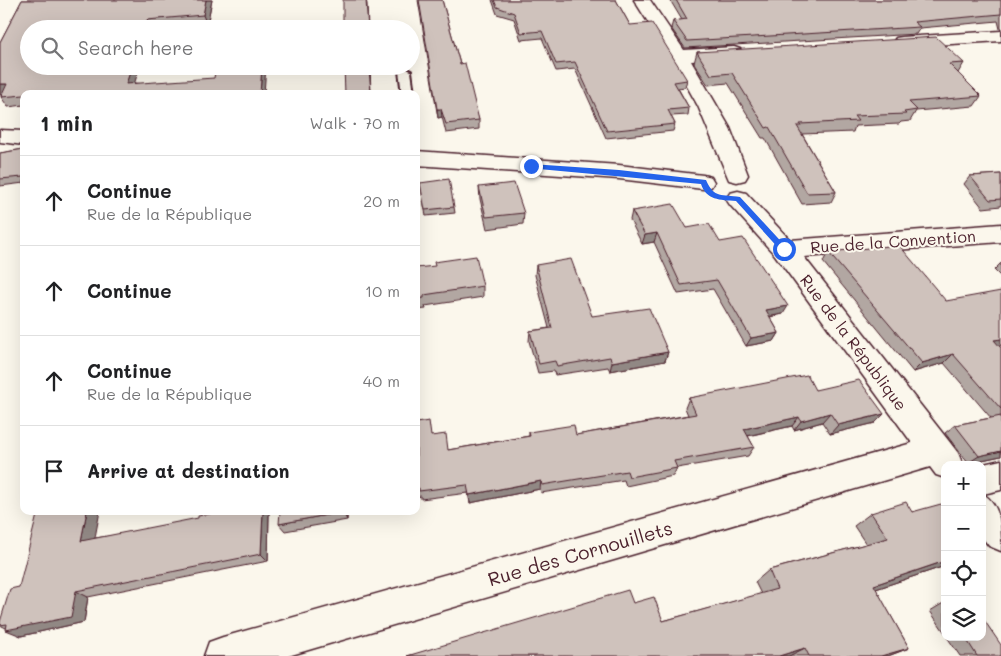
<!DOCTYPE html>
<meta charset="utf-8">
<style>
:root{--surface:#fff;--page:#f2f2f2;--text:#202124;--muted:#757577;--line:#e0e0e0}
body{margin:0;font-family:Mali,sans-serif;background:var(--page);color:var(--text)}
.controls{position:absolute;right:15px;bottom:15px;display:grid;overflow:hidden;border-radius:10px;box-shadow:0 5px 20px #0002}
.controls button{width:45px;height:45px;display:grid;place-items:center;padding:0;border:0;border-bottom:1px solid var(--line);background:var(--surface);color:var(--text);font:25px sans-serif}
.stop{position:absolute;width:15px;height:15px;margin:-11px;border:4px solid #2563eb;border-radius:50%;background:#fff}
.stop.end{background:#2563eb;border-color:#fff;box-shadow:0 1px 5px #0008}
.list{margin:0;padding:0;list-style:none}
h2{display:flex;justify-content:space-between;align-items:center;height:65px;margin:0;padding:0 20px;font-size:21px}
h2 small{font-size:16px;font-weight:400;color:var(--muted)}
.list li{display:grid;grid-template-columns:32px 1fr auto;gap:15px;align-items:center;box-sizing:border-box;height:90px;padding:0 20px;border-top:1px solid var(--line)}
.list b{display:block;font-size:19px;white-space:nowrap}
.list p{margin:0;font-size:16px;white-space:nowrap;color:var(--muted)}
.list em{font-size:16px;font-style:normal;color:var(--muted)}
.icon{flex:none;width:28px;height:28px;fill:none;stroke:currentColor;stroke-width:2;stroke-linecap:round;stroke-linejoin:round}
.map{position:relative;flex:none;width:1001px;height:656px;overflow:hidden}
.search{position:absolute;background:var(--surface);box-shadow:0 5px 20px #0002;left:20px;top:20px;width:400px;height:55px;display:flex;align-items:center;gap:12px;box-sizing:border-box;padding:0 18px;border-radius:28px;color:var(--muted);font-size:19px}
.panel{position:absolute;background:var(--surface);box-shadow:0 5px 20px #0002;left:20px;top:90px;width:400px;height:425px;border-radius:10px}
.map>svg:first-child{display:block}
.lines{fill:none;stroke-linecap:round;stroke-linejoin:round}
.lane-casing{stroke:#4a1f2b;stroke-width:4}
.street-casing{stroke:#4a1f2b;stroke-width:3}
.lane{fill:#fbf7ec;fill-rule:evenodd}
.street{fill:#fbf7ec;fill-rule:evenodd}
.wall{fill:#b2a7a2;stroke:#4a1f2b}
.shaded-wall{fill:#918884;stroke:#4a1f2b}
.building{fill:#cfc2bc;stroke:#4a1f2b}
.route{fill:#2563eb}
.labels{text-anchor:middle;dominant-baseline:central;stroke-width:4;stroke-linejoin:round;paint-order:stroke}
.street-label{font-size:16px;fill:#4a1f2b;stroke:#fbf7ec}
.near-street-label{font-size:19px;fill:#4a1f2b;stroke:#fbf7ec}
</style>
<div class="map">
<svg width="1001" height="656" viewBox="0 0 1001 656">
<rect width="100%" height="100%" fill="#fbf7ec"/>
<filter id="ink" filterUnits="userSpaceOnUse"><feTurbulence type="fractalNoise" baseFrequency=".02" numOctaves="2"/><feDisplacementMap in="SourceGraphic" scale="10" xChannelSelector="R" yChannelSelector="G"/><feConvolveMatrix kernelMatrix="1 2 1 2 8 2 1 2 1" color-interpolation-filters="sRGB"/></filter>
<g filter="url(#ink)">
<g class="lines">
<defs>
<path id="lane" d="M405 68 411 71 414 94H402L399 71Z"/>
<path id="street" d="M634 0H650L684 50 734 47 740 49 743 53 740 57 734 59 691 61 730 128 748 175 745 180 737 182 729 180 698 106 674 63Z
M1001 31V41L902 47 896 46 893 42 896 38 902 37Z
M0 130 24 131V145L0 142Z
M416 151 619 165 703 175 711 177 714 182 711 187 703 189 619 179 416 165Z
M738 191 746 193 790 240 1001 224V242L804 257 948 440 958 453 963 465H945V478L936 475 930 467 288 656H204L209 642 223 637 912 443 775 255 730 205 726 199 730 193Z
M1001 460V490L983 494C1001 505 1001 526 1001 551L989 546 982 537V465H979Z"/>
</defs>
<use href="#lane" class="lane-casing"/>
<use href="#street" class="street-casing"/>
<use href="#lane" class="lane"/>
<use href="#street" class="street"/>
</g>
<path class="wall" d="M22 0H212L207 25 155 29H29L134 83 264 94H24V105L8 107 1 97 2 94 0 95V42Z
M418 0H442L460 64 479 120V129L446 133 442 117 438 118Z
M492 0H616L630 25 687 80 685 87 678 88 689 108 688 115 671 116 675 124 673 131 606 138 575 69 556 71 542 38 521 40 514 19 497 14Z
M670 0H1001V30L1000 29 998 21 920 28 916 34 685 48 671 28 673 21 682 20Z
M697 52 964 63 958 73 981 96 974 106 916 111 910 121 901 122 899 124 855 126 853 132 802 134 836 192 831 202 802 204 765 138H762L728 83 708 85 694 63Z
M24 149V183L0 186V153Z
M1001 174V206L983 208 964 184 970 176Z
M420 183 454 207 455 213 426 216Z
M479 187 524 213 523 224 487 229 480 199Z
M632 211 687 228 720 242 783 314 770 317 779 333 774 341 746 346 713 289 678 294 654 242 642 244 630 220Z
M828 252 946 301 1001 348V456L968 463 945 433 955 425 991 418 944 363 913 372 823 262Z
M1001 263V277L994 270Z
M536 265 592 316 668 352 665 361 610 371 608 367 555 375 554 371 538 373 529 341 530 331 549 328 535 275Z
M416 268 483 286V297L425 306 426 309 416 310Z
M815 390 884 414 875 423 830 434 822 422 794 430 792 426 748 436 754 447 748 456 677 468 673 476 626 486 624 480 541 493 540 489 470 503 468 493 421 499V496L416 497V423L448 450 529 436V432L576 435 688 415 685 408 689 398Z
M945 508V566L876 589 909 648 888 656H407L633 603 663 621 761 594 755 582 769 570 866 544 854 526 871 513 912 512Z
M347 511V520L285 531 279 524Z
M269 513 268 561 88 597 84 622 21 636 6 628 0 625V622L19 587 95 538Z
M945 602V633L930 611Z
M947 637H982L1001 656H960Z"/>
<path class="shaded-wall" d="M206 0H212L207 25 203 15Z
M366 0 367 4 368 29Z
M147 20 151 29H144Z
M266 21 268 29H265Z
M132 66H140L131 94 126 84Z
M262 66H266L264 94H260Z
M369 66H370L371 94Z
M0 84H7L14 93 0 95Z
M437 109H441L442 117 438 118Z
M657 233 654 242 642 244 645 235Z
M788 306 783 314 761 318 766 310Z
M779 333 774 341 746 346 751 338Z
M1001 339V346L985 349 994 340Z
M668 352 665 361 610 371 612 362Z
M953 354 944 363 913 372 922 363Z
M830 413 822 422 794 430 801 421Z
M884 414 875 423 830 434 838 425Z
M799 417 792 426 738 438 744 429Z
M1001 451V456L968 463 979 456Z
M541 481 540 489 470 503 469 495Z
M87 511H100L93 548 81 541Z
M263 511H268L269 513 268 561 261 554Z
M343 511H347V520L343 512Z
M945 561V566L855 596 874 585Z
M76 591 88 597 84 622 21 636 6 630Z
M805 648 789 656H779Z
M909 648 888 656H879Z"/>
<path class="building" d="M22 0H206L203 15 147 20 144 29H29V66H132L126 84 214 78 216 66H262L260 94H24V95L1 97 7 84H0V42Z
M343 0H366L368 29H343Z
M419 0H442L460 64 465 63 479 120 446 124 441 109H437Z
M494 0H616L630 25 652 23 687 80 674 82 689 108 668 110 675 124 607 131 575 62 556 64 542 31 521 33 514 13 497 7Z
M676 0H1001V14L914 22 920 27 687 41 673 21 687 19Z
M266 21 265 29H223L224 25Z
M936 37 964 63 949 64 981 96 909 102 917 110 904 112 906 114 854 116 858 121 800 124 801 126H797L836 192 807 193 769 127 766 128 732 73 711 75 697 52Z
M344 66H369L371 94H345Z
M24 149V173L23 177 0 179V153Z
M1001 174V199L990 200 970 176Z
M449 179 454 207 425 210 420 183Z
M514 183 524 213 486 217 479 187Z
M673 204 687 228 709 224 720 242 743 238 788 306 766 310 779 333 751 338 717 280 681 285 657 233 645 235 632 211Z
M899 245 946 301 1001 291V339L994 340 1001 348V409L953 354 922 363 828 252Z
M476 256 483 286 424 295V298L416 299V268L435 266 434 262Z
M571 259 592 316 649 308 668 352 612 362 610 357 557 366 555 361 539 364 530 331 552 328 536 265Z
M807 375 815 390 859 380 884 414 838 425 830 413 801 421 799 417 744 429 754 447 674 461 677 468 629 477 627 471 542 485 541 481 469 495 467 485 419 491V488H416V423L429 421 431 436 446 434 448 450 530 436 529 432 574 425 576 435 696 414 689 398Z
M1001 416V451L979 456 955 425Z
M906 502 912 512 941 504 945 508V561L874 585 909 648 881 656H809L805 648 779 656H407L628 590 633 603 654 597 663 621 777 589 769 570 888 538 871 513Z
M38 511H87L81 541 198 518V516L225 511H263L261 554 76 591 71 617 6 630 7 624 0 625V622L10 589 19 587Z
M280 511H343V512L279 524Z
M982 617 1001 645V656H977L965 637H982Z"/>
</g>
<path class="route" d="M531 164 619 170 706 180C714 199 722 194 740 197L788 249 781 251 736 201C720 200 706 200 701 184L528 168 527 166Z"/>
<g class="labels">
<g class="street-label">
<text transform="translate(893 241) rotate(-4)">Rue de la Convention</text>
<text transform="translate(854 342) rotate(53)">Rue de la République</text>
</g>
<g class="near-street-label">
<text transform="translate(580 553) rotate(-16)">Rue des Cornouillets</text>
</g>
</g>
</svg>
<div class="controls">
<button>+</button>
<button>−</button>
<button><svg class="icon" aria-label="locate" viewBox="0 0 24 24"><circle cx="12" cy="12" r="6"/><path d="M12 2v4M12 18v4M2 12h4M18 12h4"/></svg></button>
<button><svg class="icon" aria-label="layers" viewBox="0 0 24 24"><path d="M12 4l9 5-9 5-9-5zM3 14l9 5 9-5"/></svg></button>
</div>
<div class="stop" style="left:784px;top:249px"></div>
<div class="stop end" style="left:531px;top:166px"></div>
<div class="search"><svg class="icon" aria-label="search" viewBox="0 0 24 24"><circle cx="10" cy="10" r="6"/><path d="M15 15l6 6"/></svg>Search here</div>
<section class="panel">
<h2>1 min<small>Walk · 70 m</small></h2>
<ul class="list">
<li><svg class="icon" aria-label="ahead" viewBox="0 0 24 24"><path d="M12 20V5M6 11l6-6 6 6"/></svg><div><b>Continue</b><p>Rue de la République</p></div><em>20 m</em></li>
<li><svg class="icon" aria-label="ahead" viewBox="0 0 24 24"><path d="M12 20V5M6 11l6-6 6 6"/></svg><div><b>Continue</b></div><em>10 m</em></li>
<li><svg class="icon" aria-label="ahead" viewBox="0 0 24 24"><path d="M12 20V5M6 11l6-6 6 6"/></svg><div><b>Continue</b><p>Rue de la République</p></div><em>40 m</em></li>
<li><svg class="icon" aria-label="arrive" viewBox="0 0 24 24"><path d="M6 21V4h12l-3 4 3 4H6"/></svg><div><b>Arrive at destination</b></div></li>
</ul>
</section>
</div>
